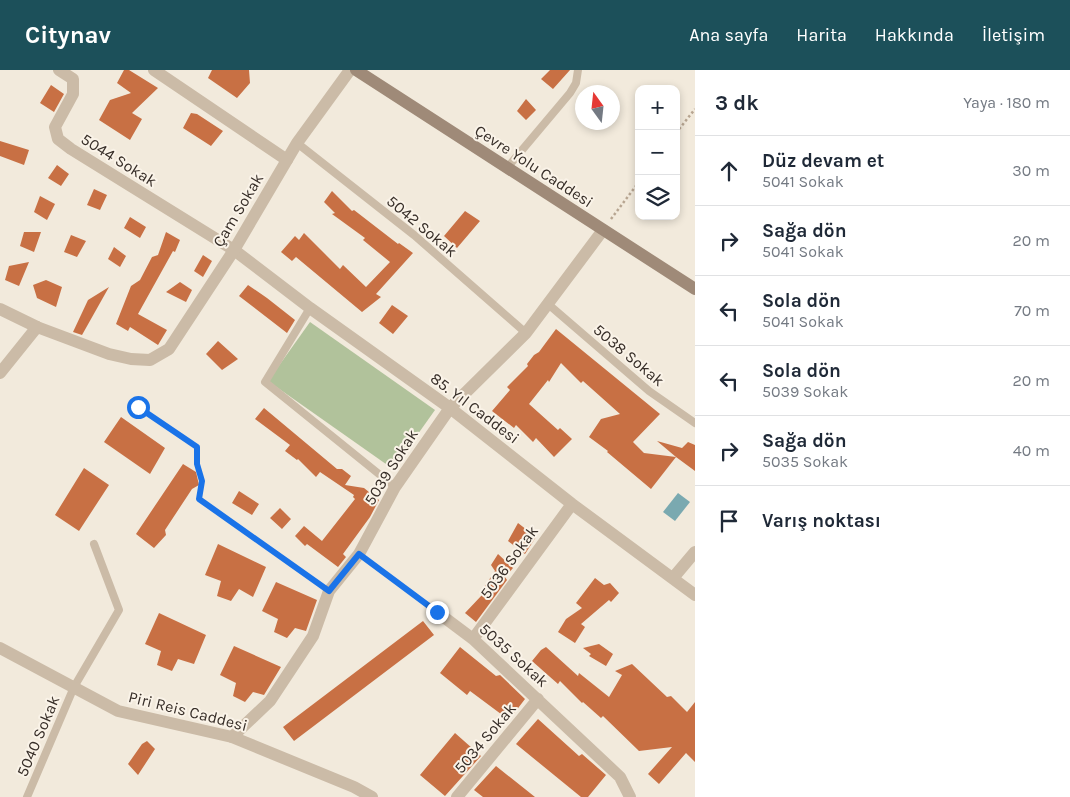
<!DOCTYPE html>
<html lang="tr">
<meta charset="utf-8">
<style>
:root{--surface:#fff;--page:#f2f2f3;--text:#1f2937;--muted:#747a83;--line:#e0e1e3;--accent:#1c505a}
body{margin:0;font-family:Karla,sans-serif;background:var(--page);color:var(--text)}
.controls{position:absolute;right:15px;top:15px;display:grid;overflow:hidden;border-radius:10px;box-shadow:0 2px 8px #0003}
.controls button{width:45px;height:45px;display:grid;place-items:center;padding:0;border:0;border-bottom:1px solid var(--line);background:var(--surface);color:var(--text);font:25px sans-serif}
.compass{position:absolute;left:575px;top:15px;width:45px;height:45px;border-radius:50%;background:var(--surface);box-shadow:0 2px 8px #0003;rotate:345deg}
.stop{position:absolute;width:15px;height:15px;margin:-11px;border:4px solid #1a73e8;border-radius:50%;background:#fff}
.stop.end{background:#1a73e8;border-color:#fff;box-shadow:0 1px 5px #0008}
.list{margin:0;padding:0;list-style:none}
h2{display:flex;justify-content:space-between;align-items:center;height:65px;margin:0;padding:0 20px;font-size:21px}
h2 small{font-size:16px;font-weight:400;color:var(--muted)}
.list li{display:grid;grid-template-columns:32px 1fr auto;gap:15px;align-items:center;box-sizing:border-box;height:70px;padding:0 20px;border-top:1px solid var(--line)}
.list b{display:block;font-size:19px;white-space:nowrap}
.list p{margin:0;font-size:16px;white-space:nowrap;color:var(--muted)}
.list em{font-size:16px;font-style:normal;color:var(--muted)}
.icon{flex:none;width:28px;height:28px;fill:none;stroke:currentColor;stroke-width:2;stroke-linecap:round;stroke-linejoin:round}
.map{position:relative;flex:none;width:695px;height:727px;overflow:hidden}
header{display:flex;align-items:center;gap:30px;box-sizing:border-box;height:70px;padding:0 25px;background:var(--accent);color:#fff}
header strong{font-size:24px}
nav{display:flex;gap:28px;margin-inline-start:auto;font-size:18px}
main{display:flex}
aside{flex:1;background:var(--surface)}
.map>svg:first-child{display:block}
.green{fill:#b1c29b}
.water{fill:#7aa9b0}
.building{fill:#c87044}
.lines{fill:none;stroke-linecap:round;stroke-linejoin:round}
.path{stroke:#b7a591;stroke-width:2.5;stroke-dasharray:2.5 2.5;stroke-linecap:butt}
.service{stroke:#cbbba7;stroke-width:8}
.minor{stroke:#cbbba7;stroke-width:12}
.tertiary{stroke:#cbbba7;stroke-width:12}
.secondary{stroke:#9f8a78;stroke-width:12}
.route{stroke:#1a73e8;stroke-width:6}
.labels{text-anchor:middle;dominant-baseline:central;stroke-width:4;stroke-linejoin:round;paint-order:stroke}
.street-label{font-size:16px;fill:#372e28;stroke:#faf3e8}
</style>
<header>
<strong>Citynav</strong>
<nav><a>Ana sayfa</a><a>Harita</a><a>Hakkında</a><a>İletişim</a></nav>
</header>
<main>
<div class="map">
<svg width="695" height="727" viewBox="0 0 695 727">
<rect width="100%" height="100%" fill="#f2eadc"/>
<path class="green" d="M310 252 435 340 393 399 268 311Z"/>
<path class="water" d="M678 423 690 432 675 451 663 442Z"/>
<path class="building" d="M124 0H129L158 18 132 43 142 49 130 70 99 50 110 30 131 23 117 13Z
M212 0H249L250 13 237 28 208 8Z
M550 0H570L553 19 541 9Z
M51 15 64 24 54 42 40 33Z
M526 29 536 40 526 50 517 41Z
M191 43 197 44 223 61 211 76 183 58Z
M0 71 29 80 24 95 0 86Z
M57 95 69 104 61 116 48 108Z
M94 119 107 125 100 140 87 135Z
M332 121 352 141 354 140 398 174 399 173 413 183 376 224 381 227 362 242 296 187 292 191 281 182 295 166 299 170 304 163 340 199 343 195 366 217 390 192 363 170 365 168 332 144 335 143 324 132Z
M40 126 55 134 47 150 34 142Z
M465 141 480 151 457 178 444 166Z
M130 147 146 157 140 168 124 158Z
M24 162H41L34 182 20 176Z
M166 162 180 170 175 182 173 181 138 244 167 260 158 275 130 257 128 261 116 254 131 216 140 210 152 187 158 185Z
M71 165 86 171 77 187 64 182Z
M114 177 126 186 120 197 108 189Z
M203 185 212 191 203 207 194 201Z
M29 192 19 216 5 210 9 196Z
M46 210 62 217 56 237 37 228 33 215Z
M180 212 192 220 186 232 166 222Z
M248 215 267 228 295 250 287 263 239 226Z
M109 217 82 265 73 262 88 230Z
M392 235 408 246 393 264 379 253Z
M556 259 660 344 633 372 644 383 676 387 657 371 682 378 688 372 695 375V401L676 387 651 419 607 382 608 381 589 367 601 349 620 344 583 311 581 313 561 293 549 312 548 310 529 334 558 360 560 358 572 369 554 387 536 368 533 372 516 355 514 358 492 341 510 320 507 317 528 296 527 294 534 285 539 282Z
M218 271 238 289 222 300 206 284Z
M264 338 337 399H342L351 406 345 415 364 418 379 430 370 447 343 484 346 487 338 497 307 474 305 476 295 466 304 456 322 471 355 429 353 427 354 425 320 402 316 407 298 389 297 390 285 381 290 375 255 349Z
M121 347 165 378 150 404 104 372Z
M183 394 196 402 199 415 192 419 165 460 166 465 154 478 136 464Z
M84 398 109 415 79 461 55 445Z
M239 421 259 434 252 445 232 433Z
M280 438 291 449 282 459 270 448Z
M518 453 536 467 525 484 508 471Z
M218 474 266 497 253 527 239 519 231 531 217 526 221 511 205 505Z
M498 484 513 498 505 507 507 510 476 552 465 543 482 525 480 523 495 501 491 495Z
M595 508 604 515 610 513 619 523 611 532 609 530 581 554 585 557 575 573 558 562 566 549 582 538 576 533Z
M276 512 317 530 306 561 295 558 287 568 274 562 278 549 262 541Z
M159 543 206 565 194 594 178 589 172 601 157 595 161 581 145 574Z
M423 551 434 565 294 671 283 657Z
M599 574 613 584 606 596 589 586 591 584 583 578Z
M234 576 281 597 264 625 253 622 245 632 233 626 236 613 220 605Z
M460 577 496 606 500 605 525 629 509 650 470 621 467 625 440 603Z
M546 577 578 606 579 603 609 627 622 605 615 601 632 594 667 627 671 626 687 642 695 632V692L686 683 659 714 648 704 672 677 639 681 603 646 601 648 583 632 582 633 560 611 558 614 532 591 541 580Z
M538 649 579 686 582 684 606 705 588 727H581L516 674Z
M455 663 481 686 445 726 420 705Z
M147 671 155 679 138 705 128 694 142 674Z
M496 696 535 727H483L474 720Z"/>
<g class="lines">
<path class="path" d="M676 63 695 39
M611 149 639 112
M138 337 197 377V394L202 411 199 429 318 513
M370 492 426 534"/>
<path class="service" d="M297 73 414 165 526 263
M507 98 570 23 576 13 578 0
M548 234 649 321 695 353
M310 238 265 312 395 417
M27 727 74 617 119 540 94 474"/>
<path class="minor" d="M59 0 73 9V24L55 57 58 69 71 79 234 180 310 238 450 338 572 434 695 525
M154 0 287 90
M0 303 37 257
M673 508 695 482
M437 542 473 569 620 707 630 727
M473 569 572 434
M232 667 270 631 313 566 329 521 359 484 395 417 450 338 526 263 603 160
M457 727 538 629"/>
<path class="tertiary" d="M0 239 37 257 109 284 131 289 150 290 169 279 234 180 297 73 350 0
M0 578 118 641 232 667 354 717 372 727"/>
<path class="secondary" d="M356 0 695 219"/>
</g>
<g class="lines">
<path class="route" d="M138 337 197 377V394L202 411 199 429 329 521 359 484 437 542"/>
</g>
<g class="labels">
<g class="street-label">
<text transform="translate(119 90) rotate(32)">5044 Sokak</text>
<text transform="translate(534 96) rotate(33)">Çevre Yolu Caddesi</text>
<text transform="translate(238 140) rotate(-59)">Çam Sokak</text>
<text transform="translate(422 156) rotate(40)">5042 Sokak</text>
<text transform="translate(629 285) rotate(40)">5038 Sokak</text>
<text transform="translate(475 338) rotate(37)">85. Yıl Caddesi</text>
<text transform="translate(391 397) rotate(-58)">5039 Sokak</text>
<text transform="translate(509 492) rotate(-54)">5036 Sokak</text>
<text transform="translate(514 585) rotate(42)">5035 Sokak</text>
<text transform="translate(188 641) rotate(14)">Piri Reis Caddesi</text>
<text transform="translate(38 666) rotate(-67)">5040 Sokak</text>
<text transform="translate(485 668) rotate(-50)">5034 Sokak</text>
</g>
</g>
</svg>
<div class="controls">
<button>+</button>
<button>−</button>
<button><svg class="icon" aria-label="layers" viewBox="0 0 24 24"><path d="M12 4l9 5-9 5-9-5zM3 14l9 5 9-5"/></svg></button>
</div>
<svg class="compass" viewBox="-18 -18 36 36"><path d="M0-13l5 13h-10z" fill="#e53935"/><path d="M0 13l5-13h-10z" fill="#747a83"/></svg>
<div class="stop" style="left:138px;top:337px"></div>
<div class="stop end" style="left:437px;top:542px"></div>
</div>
<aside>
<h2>3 dk<small>Yaya · 180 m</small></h2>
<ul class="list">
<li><svg class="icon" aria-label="ahead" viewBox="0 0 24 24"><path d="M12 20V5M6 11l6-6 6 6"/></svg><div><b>Düz devam et</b><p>5041 Sokak</p></div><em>30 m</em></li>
<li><svg class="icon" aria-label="right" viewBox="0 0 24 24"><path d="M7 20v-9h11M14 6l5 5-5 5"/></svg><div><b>Sağa dön</b><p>5041 Sokak</p></div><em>20 m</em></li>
<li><svg class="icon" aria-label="left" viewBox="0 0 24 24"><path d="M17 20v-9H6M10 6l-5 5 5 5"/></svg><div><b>Sola dön</b><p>5041 Sokak</p></div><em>70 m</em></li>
<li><svg class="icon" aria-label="left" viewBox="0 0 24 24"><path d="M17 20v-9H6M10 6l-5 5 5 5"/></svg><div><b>Sola dön</b><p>5039 Sokak</p></div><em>20 m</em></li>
<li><svg class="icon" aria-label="right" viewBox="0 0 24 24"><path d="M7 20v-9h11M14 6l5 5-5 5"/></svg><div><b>Sağa dön</b><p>5035 Sokak</p></div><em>40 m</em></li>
<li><svg class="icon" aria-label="arrive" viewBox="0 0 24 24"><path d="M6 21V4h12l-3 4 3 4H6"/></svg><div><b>Varış noktası</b></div></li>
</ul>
</aside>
</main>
